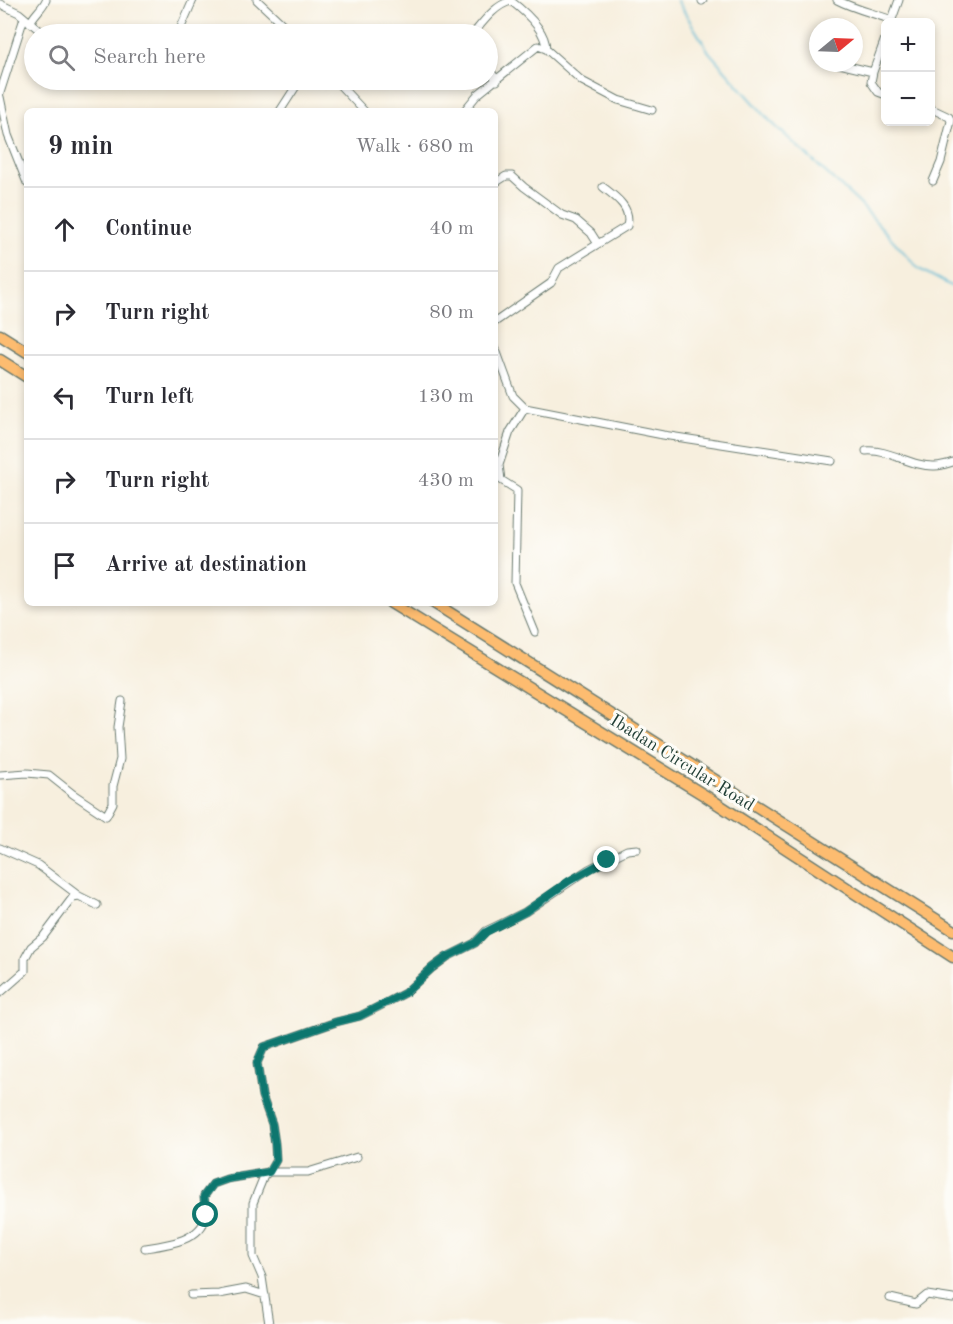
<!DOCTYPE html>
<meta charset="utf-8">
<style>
:root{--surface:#fff;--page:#f2f2f3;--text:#2b2b33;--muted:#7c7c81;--line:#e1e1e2}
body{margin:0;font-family:"Old Standard TT",serif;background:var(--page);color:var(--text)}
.controls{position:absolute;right:18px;top:18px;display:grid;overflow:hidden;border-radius:9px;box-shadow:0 3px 9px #0003}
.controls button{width:54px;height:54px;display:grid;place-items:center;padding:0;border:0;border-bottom:2px solid var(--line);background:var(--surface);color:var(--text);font:30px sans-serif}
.compass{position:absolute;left:809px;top:18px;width:54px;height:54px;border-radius:50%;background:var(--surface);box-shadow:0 3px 9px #0003;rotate:71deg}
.stop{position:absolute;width:18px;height:18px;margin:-14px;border:4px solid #0f766e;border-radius:50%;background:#fff}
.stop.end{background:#0f766e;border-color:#fff;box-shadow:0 2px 6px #0008}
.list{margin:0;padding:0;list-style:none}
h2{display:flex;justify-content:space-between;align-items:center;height:78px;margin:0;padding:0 24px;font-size:26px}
h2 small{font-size:20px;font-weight:400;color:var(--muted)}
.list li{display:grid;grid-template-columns:39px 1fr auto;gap:18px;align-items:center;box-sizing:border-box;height:84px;padding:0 24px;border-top:2px solid var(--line)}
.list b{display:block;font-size:22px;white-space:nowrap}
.list em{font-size:20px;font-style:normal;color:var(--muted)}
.icon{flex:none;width:33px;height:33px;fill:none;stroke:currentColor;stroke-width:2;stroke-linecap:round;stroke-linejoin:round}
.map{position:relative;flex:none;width:953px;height:1324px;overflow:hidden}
.search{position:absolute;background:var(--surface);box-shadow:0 3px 9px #0003;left:24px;top:24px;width:474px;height:66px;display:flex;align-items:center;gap:15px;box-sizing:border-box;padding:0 21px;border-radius:33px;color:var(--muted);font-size:22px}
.panel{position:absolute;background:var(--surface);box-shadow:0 3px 9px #0003;left:24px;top:108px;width:474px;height:498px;border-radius:9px}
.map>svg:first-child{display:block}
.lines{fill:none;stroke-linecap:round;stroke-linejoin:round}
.stream{stroke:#55b7d4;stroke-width:1.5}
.minor-casing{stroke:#6b7b70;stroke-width:9}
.highway-casing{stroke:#6b7b70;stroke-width:13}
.minor{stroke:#fff;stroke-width:7}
.highway{stroke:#fdbc6f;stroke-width:10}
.route{stroke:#0f766e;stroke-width:8}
.labels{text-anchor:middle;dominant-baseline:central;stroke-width:6;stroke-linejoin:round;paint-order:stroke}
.street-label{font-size:18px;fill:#1f3d34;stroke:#fdfcf7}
</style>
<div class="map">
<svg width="953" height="1324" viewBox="0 0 953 1324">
<rect width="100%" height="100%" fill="#fdfcf7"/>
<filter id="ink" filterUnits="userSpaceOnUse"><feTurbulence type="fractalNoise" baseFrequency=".0167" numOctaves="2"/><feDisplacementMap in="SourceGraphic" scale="12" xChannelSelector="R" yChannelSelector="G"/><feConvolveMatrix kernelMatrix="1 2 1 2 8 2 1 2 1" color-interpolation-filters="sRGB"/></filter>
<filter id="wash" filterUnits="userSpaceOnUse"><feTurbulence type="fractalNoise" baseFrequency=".008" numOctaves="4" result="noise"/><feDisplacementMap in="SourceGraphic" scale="24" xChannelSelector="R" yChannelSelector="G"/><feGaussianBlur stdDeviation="1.35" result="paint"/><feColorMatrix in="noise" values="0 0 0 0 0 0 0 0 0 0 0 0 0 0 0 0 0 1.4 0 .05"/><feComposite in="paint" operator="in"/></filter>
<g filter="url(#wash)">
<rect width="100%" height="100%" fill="#f7efde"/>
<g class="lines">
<path class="stream" d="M677 0 709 52 770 121 860 204 919 269 953 287"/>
</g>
</g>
<g filter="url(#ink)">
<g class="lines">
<defs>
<path id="minor" d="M257 0 293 34
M837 0C854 9 873 13 892 20
M702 1 703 0
M0 4 19 13 44 34
M891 22 899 0
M30 23C34 14 42 9 46 0
M178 34 193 0
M473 34C483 22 495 5 511 1 524 11 546 30 546 49
M886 36 873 72 871 82 878 92 886 95
M835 63 873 72
M488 67 497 81
M335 80 364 111
M0 93 24 18
M0 97 8 135 27 183
M930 108 949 117 951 121 941 162 933 181
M280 111 300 80
M464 111 477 95 538 46 546 49 582 81 618 100 652 110
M495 183 506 176H512L524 187 562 215 576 220 591 233 598 244
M495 322 551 283 559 268 627 226C632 208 616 197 603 187
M495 347 513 396 525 408 663 435 832 461
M525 408 510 432 499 465 501 480 517 490 515 583 535 632
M866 451C890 449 911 467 935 466 941 466 947 464 953 462
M0 775 27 773 49 775 73 794 106 816 113 803V786L120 759 118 727 122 701
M0 848 38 865 79 896 97 905
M0 993 25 971V958L31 947 43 937 73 897 79 896
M145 1248C166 1245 201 1241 206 1216 207 1210 204 1202 204 1196L213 1184 227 1179 269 1172 276 1160 275 1144 272 1124 262 1096 257 1063 264 1047 336 1022 360 1016 380 1006 405 993 432 968 447 957 475 943 486 931 525 912 589 869 627 850 637 849
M191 1295 219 1294 246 1289 265 1295
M890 1298 916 1304 927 1295 953 1299
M269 1324 262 1277 253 1256V1203L264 1176 269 1172H308L357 1157"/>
<path id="highway" d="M0 335 27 352
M0 360 27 377
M391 603 704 795 953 957
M434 603 953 930"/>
</defs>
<use href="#minor" class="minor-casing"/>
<use href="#highway" class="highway-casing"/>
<use href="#minor" class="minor"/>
<use href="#highway" class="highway"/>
</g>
</g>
<g class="lines" filter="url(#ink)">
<path class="route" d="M206 1215 204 1196 213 1184 227 1179 269 1172 276 1160 275 1144 272 1124 262 1096 257 1063 264 1047 336 1022 360 1016 405 993 432 968 447 957 475 943 486 932 525 912 569 881 607 860"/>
</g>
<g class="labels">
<g class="street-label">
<text transform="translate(682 763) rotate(32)">Ibadan Circular Road</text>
</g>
</g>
</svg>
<div class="controls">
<button>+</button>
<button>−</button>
</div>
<svg class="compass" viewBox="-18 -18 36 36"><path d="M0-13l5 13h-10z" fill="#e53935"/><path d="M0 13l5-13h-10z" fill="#7c7c81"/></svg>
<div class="stop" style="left:206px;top:1215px"></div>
<div class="stop end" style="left:607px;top:860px"></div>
<div class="search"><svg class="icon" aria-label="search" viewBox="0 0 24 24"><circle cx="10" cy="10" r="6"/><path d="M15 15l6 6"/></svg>Search here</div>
<section class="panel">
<h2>9 min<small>Walk · 680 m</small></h2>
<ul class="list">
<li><svg class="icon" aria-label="ahead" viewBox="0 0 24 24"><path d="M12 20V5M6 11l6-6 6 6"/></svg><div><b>Continue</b></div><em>40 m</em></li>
<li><svg class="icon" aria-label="right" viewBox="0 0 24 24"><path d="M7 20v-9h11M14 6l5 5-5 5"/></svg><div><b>Turn right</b></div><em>80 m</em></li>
<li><svg class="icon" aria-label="left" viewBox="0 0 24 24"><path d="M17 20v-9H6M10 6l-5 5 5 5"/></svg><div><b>Turn left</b></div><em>130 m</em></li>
<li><svg class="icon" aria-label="right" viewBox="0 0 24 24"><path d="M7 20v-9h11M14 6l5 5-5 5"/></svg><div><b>Turn right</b></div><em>430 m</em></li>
<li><svg class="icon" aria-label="arrive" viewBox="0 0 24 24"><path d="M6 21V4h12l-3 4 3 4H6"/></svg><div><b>Arrive at destination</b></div></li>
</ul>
</section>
</div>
